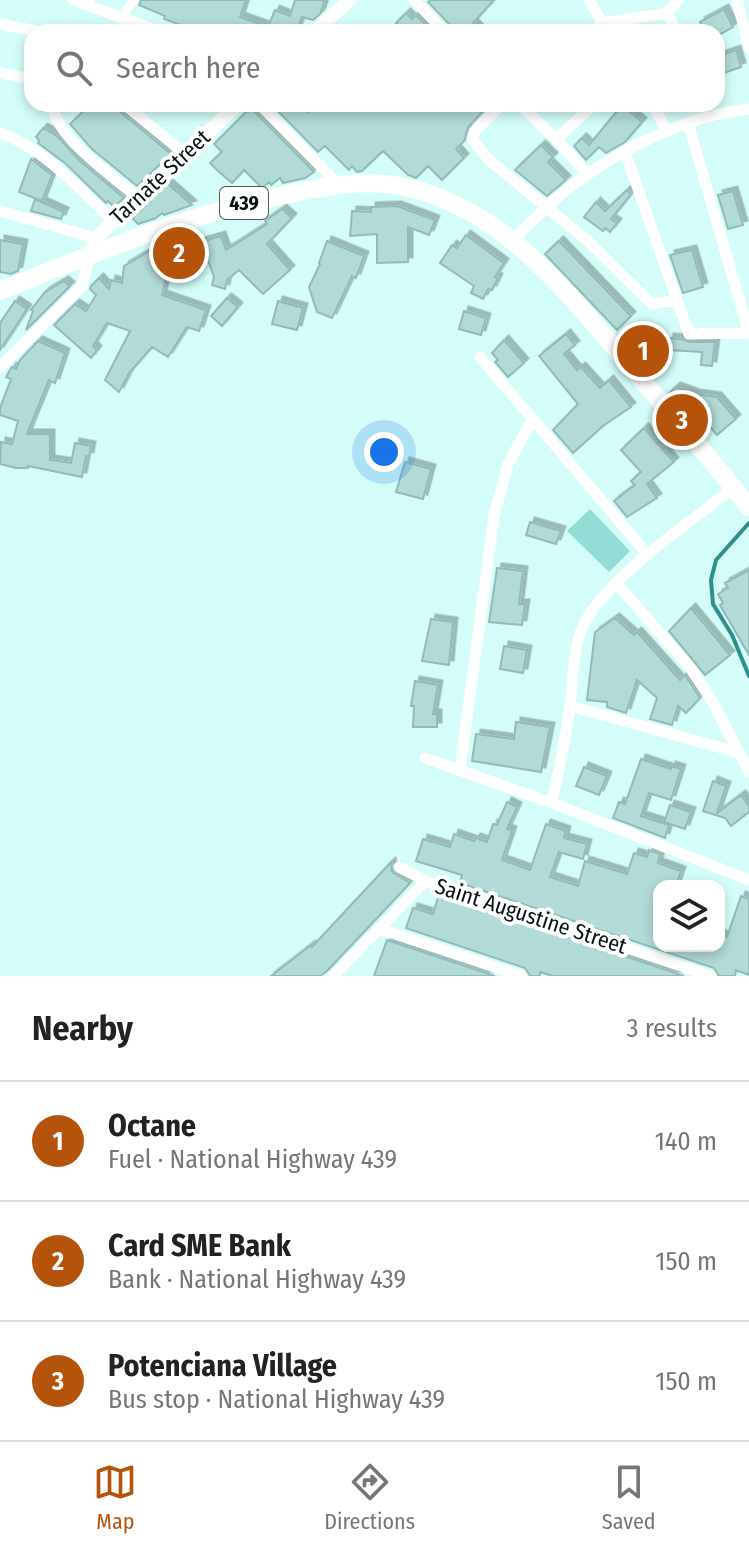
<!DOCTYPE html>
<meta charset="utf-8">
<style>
:root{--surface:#fff;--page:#f2f2f2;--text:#222;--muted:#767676;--line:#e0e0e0;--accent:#b45309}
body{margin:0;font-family:"Fira Sans Condensed",sans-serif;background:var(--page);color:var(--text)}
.controls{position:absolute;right:24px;bottom:24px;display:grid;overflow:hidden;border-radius:16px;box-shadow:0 4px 12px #0003}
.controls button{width:72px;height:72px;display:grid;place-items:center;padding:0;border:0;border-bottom:2px solid var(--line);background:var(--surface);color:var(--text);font:40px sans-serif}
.you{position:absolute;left:384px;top:452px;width:28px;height:28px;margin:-20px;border:6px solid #fff;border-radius:50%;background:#1a73e8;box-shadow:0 0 0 12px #1a73e833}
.badge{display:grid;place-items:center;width:52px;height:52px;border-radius:50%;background:var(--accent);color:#fff;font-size:26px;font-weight:700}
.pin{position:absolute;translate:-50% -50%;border:4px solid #fff;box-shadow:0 2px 8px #0006}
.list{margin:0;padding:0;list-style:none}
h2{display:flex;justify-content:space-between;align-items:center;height:104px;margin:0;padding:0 32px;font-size:34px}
h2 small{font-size:26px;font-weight:400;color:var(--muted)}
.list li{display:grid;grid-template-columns:52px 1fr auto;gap:24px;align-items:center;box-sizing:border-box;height:120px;padding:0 32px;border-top:2px solid var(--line)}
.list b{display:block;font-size:30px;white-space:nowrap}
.list p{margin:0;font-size:26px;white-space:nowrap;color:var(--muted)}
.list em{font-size:26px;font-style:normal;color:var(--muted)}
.icon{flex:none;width:44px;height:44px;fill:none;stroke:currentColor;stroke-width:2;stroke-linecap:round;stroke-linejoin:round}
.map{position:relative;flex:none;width:749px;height:976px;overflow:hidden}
.search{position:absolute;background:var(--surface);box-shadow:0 4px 12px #0003;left:24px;right:24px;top:24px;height:88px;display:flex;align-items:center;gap:20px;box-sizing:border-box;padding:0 28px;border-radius:24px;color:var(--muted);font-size:30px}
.sheet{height:464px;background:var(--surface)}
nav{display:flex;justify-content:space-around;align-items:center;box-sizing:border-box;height:112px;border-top:2px solid var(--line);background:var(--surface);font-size:22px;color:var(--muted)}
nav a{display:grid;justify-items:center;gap:4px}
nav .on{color:var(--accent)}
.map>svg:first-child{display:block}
.green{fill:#94ddd7}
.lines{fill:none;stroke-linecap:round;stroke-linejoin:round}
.stream{stroke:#2f908b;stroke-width:4}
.building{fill:#b2dad6;stroke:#93bab7;stroke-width:2;filter:url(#shadow)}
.pedestrian{stroke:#fff;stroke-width:9}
.minor{stroke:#fff;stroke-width:11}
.tertiary{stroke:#fff;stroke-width:14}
.primary{stroke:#fff;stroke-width:18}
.labels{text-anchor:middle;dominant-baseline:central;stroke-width:8;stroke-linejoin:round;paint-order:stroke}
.shield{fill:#fff;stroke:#4f5958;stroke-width:2}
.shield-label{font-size:20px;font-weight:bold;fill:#041211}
.street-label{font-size:22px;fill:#041211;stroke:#fff}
</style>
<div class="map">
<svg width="749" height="976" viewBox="0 0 749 976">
<defs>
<filter id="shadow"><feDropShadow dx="4.5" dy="-4.5" stdDeviation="0" flood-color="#0004"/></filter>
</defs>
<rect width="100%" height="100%" fill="#d4fdf9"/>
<path class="green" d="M590 509 630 551 609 572 567 531Z"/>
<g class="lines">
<path class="stream" d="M749 523 716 560 711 580 713 604 732 635 749 676"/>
</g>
<path class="building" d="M141 0H246L240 17 268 27 275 10 290 16 295 0H323L324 3 320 14 313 20 302 17 296 32H200L164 19 165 16 139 5Z
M431 0H494L473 23 482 32H453L451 26 428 2Z
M724 9 733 27 717 36V32H705L700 22Z
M406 13 412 19 416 15 433 32H406L396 23Z
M736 50 741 67 721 74 717 57Z
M91 104H116L119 111 171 154 137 186 92 149 70 124Z
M271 104H300L308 112 315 104H490L468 127 464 141 456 149 464 158 442 180 428 166 416 178 408 175 383 151 362 171 357 172 352 166 349 170 325 146 318 152Z
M622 105 642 122 625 142 606 153 599 147 586 160 574 146 582 138 589 145Z
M251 107 253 110 314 172 305 178 283 183 280 178 271 185 269 182 262 188 244 170 232 183 217 170 210 163 222 152 214 144Z
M43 128 57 136 80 161 124 198 114 207 108 201 106 203 66 164 38 143 39 140 36 137Z
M541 145 553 157 548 162 566 180 547 196 515 170Z
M31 159 52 175 42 201 19 192Z
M168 184 192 205 164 215 162 213 156 218 138 224 132 218Z
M627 190 631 194 611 219 617 223 610 232 605 228 603 231 584 217 596 202 605 211Z
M733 191 743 225 728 229 718 195Z
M35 199 64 212 61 219 31 211Z
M397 206 435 220 429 235 408 227V262L377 263V234L350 236 352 211 371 212V207Z
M282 209 292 218 267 244 290 270 263 294 239 270 227 280 225 289 212 285 214 277 207 258 168 269 162 295 206 310 199 331 187 327 168 357 152 347 129 373 119 392 105 380 130 331 107 323 93 346 97 350 91 358 54 325 75 304 86 311 96 295 90 289 91 286 99 278 109 289 111 280 122 283 124 266 148 252 175 258 173 250 221 236 226 250 267 224 265 221Z
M466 235 504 263 495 277 498 278 492 290 488 289 483 299 471 293 474 286 440 263 452 245 457 248Z
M0 240 23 244 18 271 11 274 0 272Z
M327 241 364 256 356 278 352 276 332 318 317 312 309 287 320 264 319 263Z
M559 241 631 316 617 330 545 254Z
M692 250 703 287 683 293 670 255Z
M64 281 70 286 26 330 33 311 31 310 45 292Z
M227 298 238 307 222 326 211 316Z
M15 301 27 309 0 350V323Z
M278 301 303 308 297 330 272 324Z
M464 311 486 318 481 335 459 329Z
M566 334 575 345 564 354 577 370 581 367 600 388 609 380 631 407 603 426 573 453 553 430 578 404 539 356Z
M669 338 682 339 689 342H715L712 366 701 365 702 352 668 350Z
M504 340 524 363 508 377 495 362 498 360 492 353Z
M38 341 65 353 55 383 49 380 27 434H50V460L71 463 75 443 91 446 89 457 86 456 82 477 28 466V468H16L0 464 1 442 12 444 18 421 0 415V408L11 379 6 377 10 370 12 367 16 369 20 360Z
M676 387 695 394 717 397 736 419 717 435 695 409 691 411 680 406 669 393Z
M644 428 674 462 647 484 657 498 627 517 614 501 635 485 631 481 641 472 621 450Z
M405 462 431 469 423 499 396 492Z
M530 522 561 531 556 544 526 535Z
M497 568 523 571 519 604H525L522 625 489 622Z
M749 570V655L720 605 723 603 718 594 728 588 725 583Z
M691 608 730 655 705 675 669 631Z
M615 618 634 635 637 632 680 680 685 675 700 698 686 713 678 706 672 725 650 719 657 698 637 680 626 713 607 707V702L587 700 595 632Z
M431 619 453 622 449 665 422 661Z
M504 646 527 650 523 673 500 669Z
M415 681 438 685 433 714H437V727H413L414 706H411Z
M516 722 550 727 541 772 472 761 476 734 514 739Z
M641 759 671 769V766L681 769 671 800 649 793 641 816 669 825 665 838 613 818 619 802 625 804Z
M584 767 607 776 599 795 576 786Z
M713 781 726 786 717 813 741 795 749 806V812L731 826 725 818 703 811Z
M507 802 517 807 507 829 512 831 502 860 530 870 546 824 566 831 564 838 587 844 583 859 559 852 550 877 578 886 585 861 627 874 634 853 647 857 649 850 660 854 658 863 681 871 676 886H659V946H719V934L727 937 741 896 749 899V975L736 970 735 976H719L714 968 460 883 462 875 416 861 423 839 450 847 454 834 474 841 476 838 487 842 493 824 497 825Z
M670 805 691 812 685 829 664 822Z
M391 862 392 872 410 883 326 972 320 976H271L311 945 312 947Z
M439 894 684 976H552L540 972V976H530L525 968 406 928 413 908 433 914Z
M387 940 495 976H374Z"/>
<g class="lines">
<path class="pedestrian" d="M120 18 134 0"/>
<path class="minor" d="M73 0 87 5 89 1
M414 0 445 32
M589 0 608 32
M737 0 749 48
M87 5 161 32
M667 13 677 32
M0 24 40 32
M594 32 602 23 667 13 678 0
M0 73 32 79
M53 104C52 135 115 178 138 198
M124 104 185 154
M259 104 338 184
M502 104 474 132 472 139 489 160 588 241 652 304 677 300
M519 104 556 139 587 174
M652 104 667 131
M688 123 749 333
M0 133C45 149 79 189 113 221
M556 139 595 104
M625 152 689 334 749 333
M0 211 96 238
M513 240C537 217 561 192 588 174 636 142 692 115 749 109
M480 357 648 555
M0 367 82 286 90 255
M617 584 689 666 712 701 749 772
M570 706 740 753
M425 758 552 803 749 880
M460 769 494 516 508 464 532 420
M552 803C558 771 566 739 570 706 574 677 571 643 588 617 617 571 690 522 734 488
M399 867 426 881 711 976
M380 929 522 976
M333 976 426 881"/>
<path class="tertiary" d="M315 32 349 0
M90 255 96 238 238 104"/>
<path class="primary" d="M0 291C92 254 183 216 280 196 321 187 363 178 405 187 507 209 572 299 636 373 674 418 713 461 749 507"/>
</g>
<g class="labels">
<rect class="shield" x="220" y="187" width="48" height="32" rx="6"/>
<g class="shield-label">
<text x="244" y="203">439</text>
</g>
<g class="street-label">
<text transform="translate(160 177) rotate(-43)">Tarnate Street</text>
<text transform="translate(531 916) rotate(18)">Saint Augustine Street</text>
</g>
</g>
</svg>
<div class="controls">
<button><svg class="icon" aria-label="layers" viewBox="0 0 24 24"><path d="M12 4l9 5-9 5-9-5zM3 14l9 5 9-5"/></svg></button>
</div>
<div class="you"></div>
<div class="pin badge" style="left:643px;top:351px">1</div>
<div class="pin badge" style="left:179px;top:253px">2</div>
<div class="pin badge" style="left:682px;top:420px">3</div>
<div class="search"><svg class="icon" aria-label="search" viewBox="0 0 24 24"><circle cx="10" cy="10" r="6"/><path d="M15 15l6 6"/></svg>Search here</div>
</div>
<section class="sheet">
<h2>Nearby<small>3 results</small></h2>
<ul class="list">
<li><span class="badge">1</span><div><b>Octane</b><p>Fuel · National Highway 439</p></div><em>140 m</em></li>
<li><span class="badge">2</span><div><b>Card SME Bank</b><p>Bank · National Highway 439</p></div><em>150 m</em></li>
<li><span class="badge">3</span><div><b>Potenciana Village</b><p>Bus stop · National Highway 439</p></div><em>150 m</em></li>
</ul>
</section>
<nav>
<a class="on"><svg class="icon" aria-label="map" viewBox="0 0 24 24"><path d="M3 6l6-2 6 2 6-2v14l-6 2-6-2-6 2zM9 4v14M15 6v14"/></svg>Map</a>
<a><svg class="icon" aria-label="directions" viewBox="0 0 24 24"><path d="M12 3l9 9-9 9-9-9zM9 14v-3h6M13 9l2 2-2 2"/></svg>Directions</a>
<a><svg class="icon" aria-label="saved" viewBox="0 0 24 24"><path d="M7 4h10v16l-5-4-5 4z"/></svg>Saved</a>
</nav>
